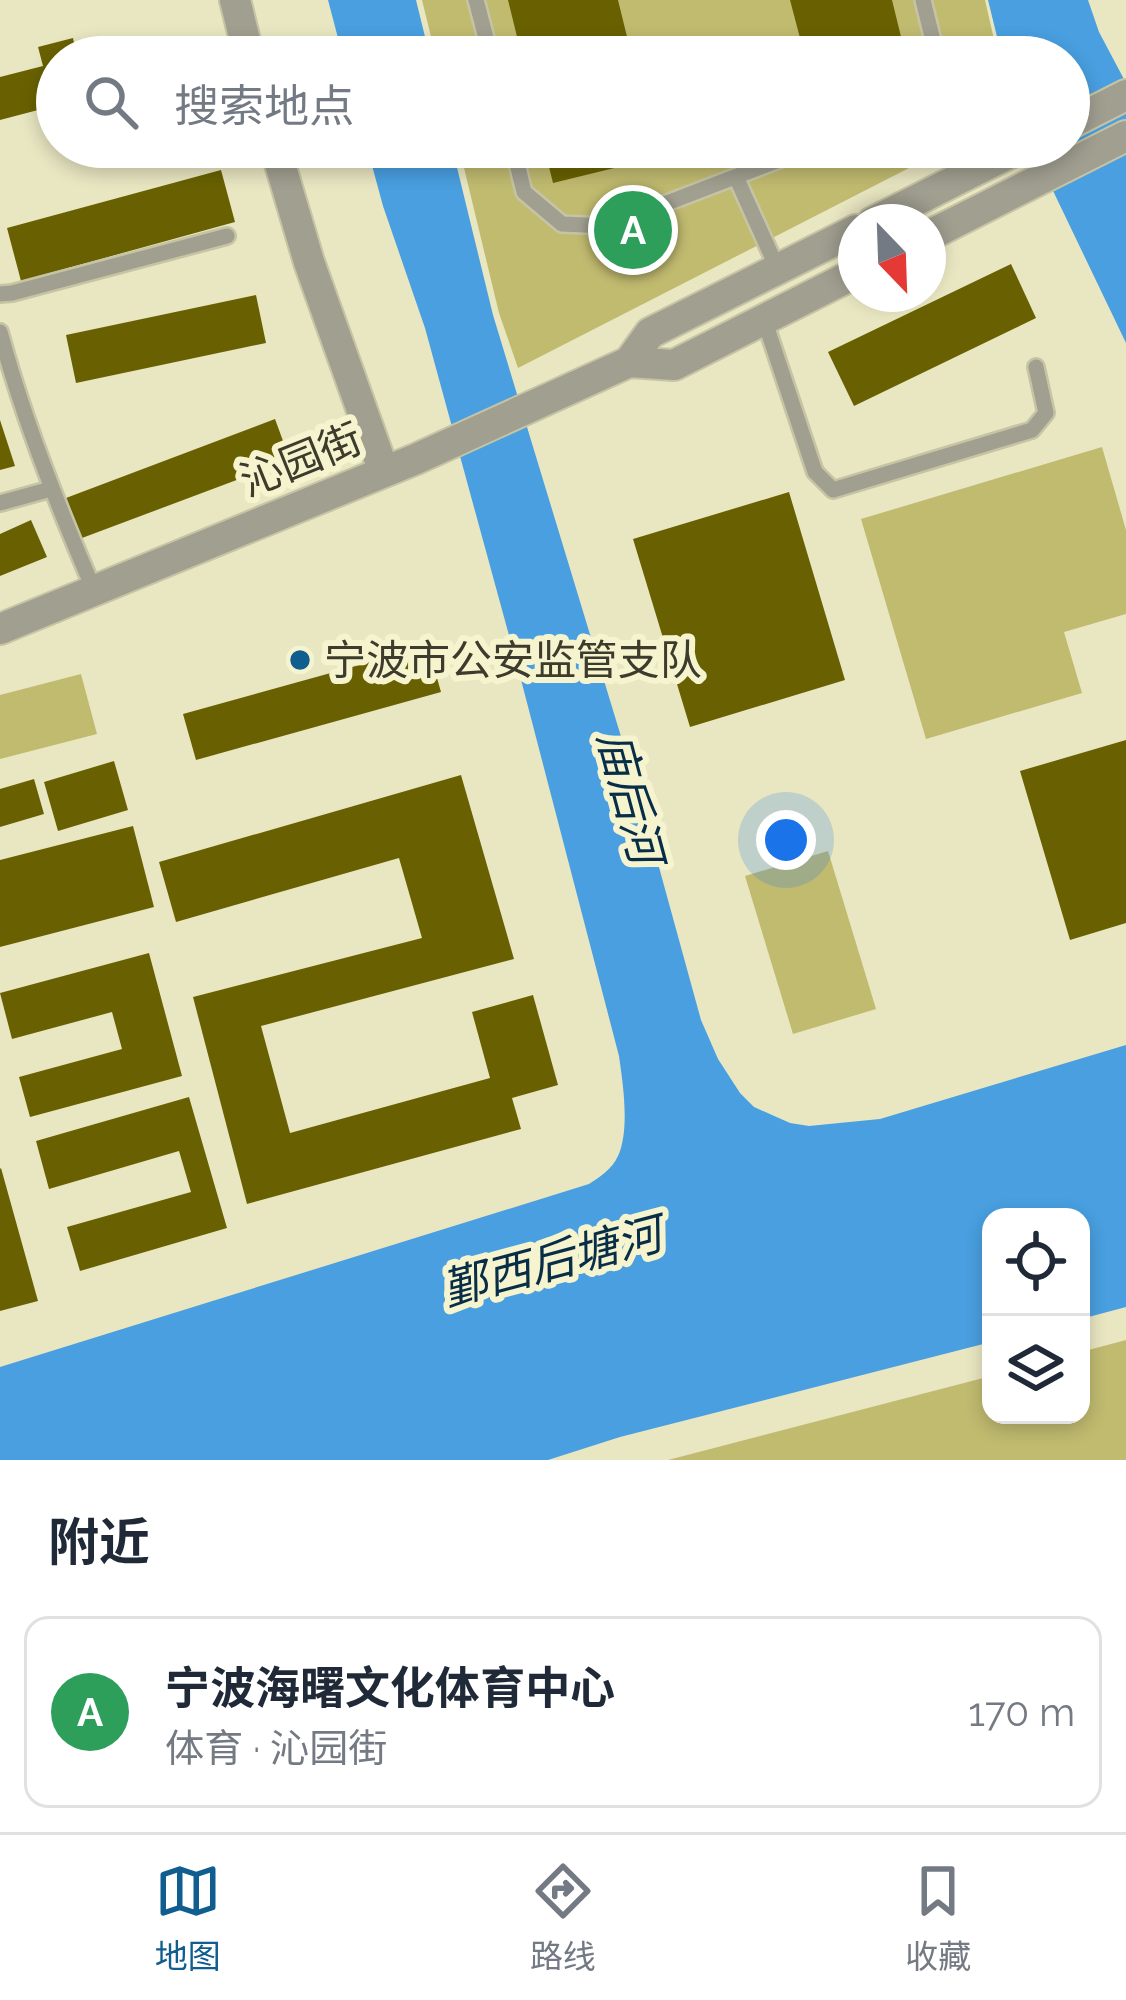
<!DOCTYPE html>
<html lang="zh">
<meta charset="utf-8">
<style>
:root{--surface:#fff;--page:#f2f2f3;--text:#1f2937;--muted:#747a83;--line:#e0e1e3;--accent:#105d90}
body{margin:0;font-family:Raleway,"Noto Sans SC",sans-serif;background:var(--page);color:var(--text)}
.controls{position:absolute;right:36px;bottom:36px;display:grid;overflow:hidden;border-radius:24px;box-shadow:0 6px 18px #0003}
.controls button{width:108px;height:108px;display:grid;place-items:center;padding:0;border:0;border-bottom:3px solid var(--line);background:var(--surface);color:var(--text);font:60px sans-serif}
.compass{position:absolute;left:838px;top:204px;width:108px;height:108px;border-radius:50%;background:var(--surface);box-shadow:0 6px 18px #0003;rotate:157deg}
.you{position:absolute;left:786px;top:840px;width:42px;height:42px;margin:-30px;border:9px solid #fff;border-radius:50%;background:#1a73e8;box-shadow:0 0 0 18px #1a73e833}
.badge{display:grid;place-items:center;width:78px;height:78px;border-radius:50%;background:var(--accent);color:#fff;font-size:39px;font-weight:700}
.pin{position:absolute;translate:-50% -50%;border:6px solid #fff;box-shadow:0 3px 12px #0006}
.list{margin:0;padding:0;list-style:none}
h2{display:flex;justify-content:space-between;align-items:center;height:156px;margin:0;padding:0 48px;font-size:51px}
h2 small{font-size:39px;font-weight:400;color:var(--muted)}
.list li{display:grid;grid-template-columns:78px 1fr auto;gap:36px;align-items:center;box-sizing:border-box;height:192px;margin:0 24px 24px;padding:0 24px;border:3px solid var(--line);border-radius:24px}
.list b{display:block;font-size:45px;white-space:nowrap}
.list p{margin:0;font-size:39px;white-space:nowrap;color:var(--muted)}
.list em{font-size:39px;font-style:normal;color:var(--muted)}
.icon{flex:none;width:66px;height:66px;fill:none;stroke:currentColor;stroke-width:2;stroke-linecap:round;stroke-linejoin:round}
.map{position:relative;flex:none;width:1126px;height:1460px;overflow:hidden}
.search{position:absolute;background:var(--surface);box-shadow:0 6px 18px #0003;left:36px;right:36px;top:36px;height:132px;display:flex;align-items:center;gap:30px;box-sizing:border-box;padding:0 42px;border-radius:66px;color:var(--muted);font-size:45px}
.sheet{height:372px;background:var(--surface)}
nav{display:flex;justify-content:space-around;align-items:center;box-sizing:border-box;height:168px;border-top:3px solid var(--line);background:var(--surface);font-size:33px;color:var(--muted)}
nav a{display:grid;justify-items:center;gap:6px}
nav .on{color:var(--accent)}
.map>svg:first-child{display:block}
.green{fill:#c1bb70}
.water{fill:#499fe0}
.building{fill:#696101}
.lines{fill:none;stroke-linecap:round;stroke-linejoin:round}
.service-casing{stroke:#c6c4a4;stroke-width:20}
.minor-casing{stroke:#c6c4a4;stroke-width:34}
.service{stroke:#a09f90;stroke-width:15}
.minor{stroke:#a09f90;stroke-width:30}
.poi-dot{fill:#105d90;stroke:#f6f4cf;stroke-width:4.5}
.labels{text-anchor:middle;dominant-baseline:central;stroke-width:12;stroke-linejoin:round;paint-order:stroke}
.street-label{font-size:42px;fill:#3c3b2c;stroke:#f6f4cf}
.poi-label{font-size:42px;fill:#3c3b2c;stroke:#f6f4cf;text-anchor:start}
.water-label{font-size:45px;font-style:italic;fill:#082d47;stroke:#f6f4cf}
</style>
<div class="map">
<svg width="1126" height="1460" viewBox="0 0 1126 1460">
<rect width="100%" height="100%" fill="#e9e6c2"/>
<path class="green" d="M422 0H985L998 57H436Z
M459 147H950L518 368 499 313Z
M1102 447 1126 530V614L1064 632 1082 693 926 739 861 519Z
M81 674 97 734 0 759V695Z
M828 851 876 1009 793 1034 745 876Z
M1126 1340V1460H668L991 1376V1415H1081V1352Z"/>
<path class="water" d="M328 0H416L430 57H343Z
M988 0H1088L1099 32 1126 83V343L1032 147H1069V57H1002Z
M367 147H452L493 315 643 809 701 1020 718 1059 740 1093 754 1107 790 1123 809 1126 880 1119 1126 1045V1307L1081 1319V1217H991V1342L620 1437 548 1460H0V1367L589 1184C600 1177 612 1169 618 1156 630 1130 623 1084 619 1056L519 672 425 328 383 206Z"/>
<path class="building" d="M508 0H618L632 57H522Z
M790 0H892L906 57H805Z
M73 38 75 48 102 41 106 57H57V105L0 120V77L43 66 38 47Z
M544 147H692V149L553 183Z
M221 170 235 222 21 281 7 228Z
M1011 264 1036 318 854 406 828 352Z
M256 295 266 343 76 383 66 335Z
M275 419 290 460 82 538 66 498Z
M0 420 15 466 0 470Z
M789 492 845 680 690 727 633 539Z
M31 520 47 557 0 576V534Z
M428 646 441 692 196 760 183 714Z
M1126 740V923L1070 940 1020 771Z
M114 761 128 810 58 831 44 782Z
M461 775 514 959 261 1026 290 1133 490 1078 472 1012 533 995 558 1085 512 1098 521 1129 247 1204 193 997 422 938 399 858 176 922 159 862Z
M34 779 44 814 0 827V789Z
M133 826 154 907 0 947V860Z
M149 953 182 1076 30 1117 19 1077 122 1049 112 1012 12 1039 0 993Z
M189 1097 227 1228 80 1271 67 1227 191 1192 179 1151 49 1189 36 1141Z
M1 1168 38 1301 0 1311V1169Z"/>
<g class="lines">
<defs>
<path id="service" d="M476 0 491 57
M923 0 937 57
M513 147 524 192 562 224 607 226 813 147
M736 177 778 270
M0 294 12 293 227 236
M764 319 815 472 833 490 1032 430 1046 413 1036 367
M0 332C24 421 57 505 94 590
M0 503 51 489"/>
<path id="minor" d="M235 0 249 57
M1069 124 1126 95
M275 147 309 262 384 472
M873 222 1022 147
M928 236 1126 136
M629 362 650 333 856 230
M0 629 416 459 629 362 674 365 856 273"/>
</defs>
<use href="#service" class="service-casing"/>
<use href="#minor" class="minor-casing"/>
<use href="#service" class="service"/>
<use href="#minor" class="minor"/>
</g>
<circle class="poi-dot" cx="300" cy="660" r="12"/>
<g class="labels">
<g class="street-label">
<text transform="translate(301 460) rotate(-22)">沁园街</text>
</g>
<g class="poi-label">
<text x="324" y="660">宁波市公安监管支队</text>
</g>
<g class="water-label">
<text transform="translate(630 797) rotate(75)">庙后河</text>
<text transform="translate(552 1262) rotate(-15)">鄞西后塘河</text>
</g>
</g>
</svg>
<div class="controls">
<button><svg class="icon" aria-label="locate" viewBox="0 0 24 24"><circle cx="12" cy="12" r="6"/><path d="M12 2v4M12 18v4M2 12h4M18 12h4"/></svg></button>
<button><svg class="icon" aria-label="layers" viewBox="0 0 24 24"><path d="M12 4l9 5-9 5-9-5zM3 14l9 5 9-5"/></svg></button>
</div>
<svg class="compass" viewBox="-18 -18 36 36"><path d="M0-13l5 13h-10z" fill="#e53935"/><path d="M0 13l5-13h-10z" fill="#747a83"/></svg>
<div class="you"></div>
<div class="pin badge" style="left:633px;top:230px;background:#2e9e5b">A</div>
<div class="search"><svg class="icon" aria-label="search" viewBox="0 0 24 24"><circle cx="10" cy="10" r="6"/><path d="M15 15l6 6"/></svg>搜索地点</div>
</div>
<section class="sheet">
<h2>附近<small></small></h2>
<ul class="list">
<li><span class="badge" style="background:#2e9e5b">A</span><div><b>宁波海曙文化体育中心</b><p>体育 · 沁园街</p></div><em>170 m</em></li>
</ul>
</section>
<nav>
<a class="on"><svg class="icon" aria-label="map" viewBox="0 0 24 24"><path d="M3 6l6-2 6 2 6-2v14l-6 2-6-2-6 2zM9 4v14M15 6v14"/></svg>地图</a>
<a><svg class="icon" aria-label="directions" viewBox="0 0 24 24"><path d="M12 3l9 9-9 9-9-9zM9 14v-3h6M13 9l2 2-2 2"/></svg>路线</a>
<a><svg class="icon" aria-label="saved" viewBox="0 0 24 24"><path d="M7 4h10v16l-5-4-5 4z"/></svg>收藏</a>
</nav>
